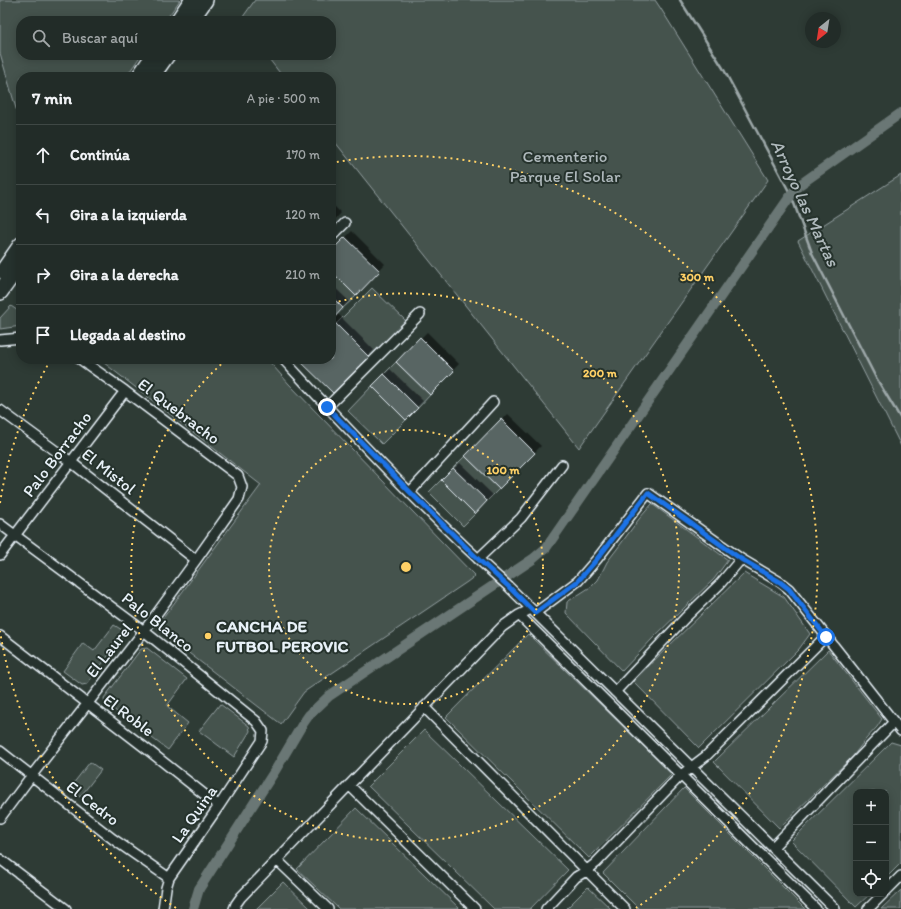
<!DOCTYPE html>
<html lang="es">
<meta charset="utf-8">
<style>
:root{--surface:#222c28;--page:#2a3430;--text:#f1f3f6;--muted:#a2a7a8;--line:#3f4845}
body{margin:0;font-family:Itim,sans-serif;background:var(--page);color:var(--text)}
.controls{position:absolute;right:12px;bottom:12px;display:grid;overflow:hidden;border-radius:8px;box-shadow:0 2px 10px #0003}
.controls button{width:36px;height:36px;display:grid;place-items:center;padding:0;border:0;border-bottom:1px solid var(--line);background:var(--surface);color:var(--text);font:20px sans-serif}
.compass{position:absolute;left:805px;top:12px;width:36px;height:36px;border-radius:50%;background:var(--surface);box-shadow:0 2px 10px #0003;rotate:210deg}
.stop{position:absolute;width:12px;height:12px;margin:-9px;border:3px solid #1a73e8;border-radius:50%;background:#fff}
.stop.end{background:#1a73e8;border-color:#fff;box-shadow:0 1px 4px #0008}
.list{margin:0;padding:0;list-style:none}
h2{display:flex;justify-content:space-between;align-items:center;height:52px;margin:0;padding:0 16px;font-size:17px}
h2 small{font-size:13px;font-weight:400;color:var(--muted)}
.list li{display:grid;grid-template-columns:26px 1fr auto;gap:12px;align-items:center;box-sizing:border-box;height:60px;padding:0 16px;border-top:1px solid var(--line)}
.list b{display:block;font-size:15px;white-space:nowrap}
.list em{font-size:13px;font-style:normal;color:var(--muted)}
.icon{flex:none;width:22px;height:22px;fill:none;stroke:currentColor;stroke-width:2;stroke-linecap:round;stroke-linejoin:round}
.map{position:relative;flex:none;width:901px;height:909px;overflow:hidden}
.search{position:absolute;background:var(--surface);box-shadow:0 2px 10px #0003;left:16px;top:16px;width:320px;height:44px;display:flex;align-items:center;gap:10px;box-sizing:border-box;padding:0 14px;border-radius:16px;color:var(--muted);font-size:15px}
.panel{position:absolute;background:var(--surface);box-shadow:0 2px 10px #0003;left:16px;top:72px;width:320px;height:292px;border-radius:16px}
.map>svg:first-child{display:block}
.green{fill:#45524e;stroke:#96a2a3}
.shadow{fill:#0007}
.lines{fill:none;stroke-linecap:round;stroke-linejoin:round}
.stream{stroke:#9da8a9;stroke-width:2.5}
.canal{stroke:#6b7775;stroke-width:10}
.building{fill:#596563;stroke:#e8f1f8}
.minor-casing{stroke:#e8f1f8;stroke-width:12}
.primary-casing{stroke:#e8f1f8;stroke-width:18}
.minor{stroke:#26332d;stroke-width:9}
.primary{stroke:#26332d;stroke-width:15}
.route{stroke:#1a73e8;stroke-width:5}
.ring{fill:none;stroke:#ffd166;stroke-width:2;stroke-dasharray:2 4}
.poi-dot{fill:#ffd166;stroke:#26332d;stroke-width:1.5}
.labels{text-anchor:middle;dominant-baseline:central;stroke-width:4;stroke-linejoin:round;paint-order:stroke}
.park-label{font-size:17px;fill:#afb9bc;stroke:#26332d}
.street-label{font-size:17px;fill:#e8f1f8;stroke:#26332d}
.poi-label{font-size:17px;font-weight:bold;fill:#e8f1f8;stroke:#26332d;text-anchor:start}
.water-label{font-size:18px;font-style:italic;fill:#b0babd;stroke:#26332d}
.centre{fill:#ffd166;stroke:#26332d;stroke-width:2}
.ring-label{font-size:12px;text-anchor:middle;font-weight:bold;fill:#ffd166;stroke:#26332d;stroke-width:4;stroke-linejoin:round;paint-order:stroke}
</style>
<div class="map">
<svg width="901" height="909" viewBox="0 0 901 909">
<rect width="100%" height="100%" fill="#2e3b35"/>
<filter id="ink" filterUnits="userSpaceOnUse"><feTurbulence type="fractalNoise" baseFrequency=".025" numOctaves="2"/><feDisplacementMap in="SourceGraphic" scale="8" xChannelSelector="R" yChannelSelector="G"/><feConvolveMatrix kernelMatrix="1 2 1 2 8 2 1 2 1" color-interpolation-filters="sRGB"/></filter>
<g filter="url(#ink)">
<path class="green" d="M0 0H180L165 21H21V55H141L126 77H21V126L0 53Z
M255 0H655L661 9 768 180 579 448 331 137V77H283L266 55H331V21H240Z
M901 175V446L798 241Z
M331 271 356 296 343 308 331 296Z
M372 288 406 321 370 358 336 324Z
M11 306 21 313V326L0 329V318Z
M99 359H267L289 384 475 576 467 582 304 692 281 724 159 630 158 625 261 485Z
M396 362 430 395 418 408 384 374Z
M372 386 406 420 382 444 348 411Z
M465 456 499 489 487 501 453 468Z
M441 480 475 514 463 526 429 492Z
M652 504 728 560 714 579 653 638 622 671 566 613 567 602 592 586 598 580 607 562 617 549 639 519Z
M744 573 784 597 810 634 799 649 699 748 633 681Z
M114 625 122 630 123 636 87 684 82 685 63 671 83 643 94 651Z
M528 634 672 774 589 858 446 717Z
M147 648 187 679 167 706 188 723 168 750 105 703 104 698 141 649Z
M828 650 882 719 877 727 866 739 853 756 779 828 714 762Z
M220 704 249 726 250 731 234 757 199 731Z
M424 730 568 870 530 909H494L368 786Z
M891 742 901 745V863L886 878V792H856V894H870L856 907 791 841Z
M90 762 101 770 80 797 69 789Z
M684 788 805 909H639L603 873Z
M356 808 460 909H339L297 869Z
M283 882 310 908 311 909H256Z
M588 887 611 909H566Z
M901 890V909H881Z"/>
<path class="shadow" d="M331 203 341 213 331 224Z
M352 231 385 264 356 294 331 270V252Z
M331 284 349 301 337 313 374 350 333 392 300 359H331Z
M427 332 459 364 430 394 397 362Z
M390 369 423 401 406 418 373 386Z
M508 414 541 446 499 488 467 456Z
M460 463 493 495 475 512 442 480Z"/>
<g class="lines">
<path class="stream" d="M680 0 723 68 791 195 812 253 875 376 901 419"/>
<path class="canal" d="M193 909 199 889 276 769 302 725 309 715 329 696 533 559 546 548 791 195 798 186 901 113"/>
</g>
<path class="building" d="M345 237 380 271 356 296 331 271V251Z
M331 296 343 308 332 320 369 357 333 393 298 359H331Z
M420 337 454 371 430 395 396 362Z
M384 374 418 408 406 420 372 386Z
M501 419 535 453 499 489 465 456Z
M453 468 487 501 475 514 441 480Z"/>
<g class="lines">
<defs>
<path id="minor" d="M331 237 345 223
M0 340 21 338
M283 359C356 438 429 516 509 587L835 909
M327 407 420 314
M0 410 71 462 196 560
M410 492 493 402
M0 524 144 631 256 721 263 731 262 741 219 806 169 878 166 888 163 909
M0 555 125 391
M478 559 521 518 562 465
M531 609 519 615 816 909
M535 613 578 581 597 559 648 493 741 559 780 582 789 589 901 731
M0 636 148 750 219 806
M615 692 685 618 720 584 741 559
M424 707 625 909
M0 751 113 839 169 878
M349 785 475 909
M0 818 32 775 144 631 196 560 239 499 242 487 238 476 125 391 80 359
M773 847 894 722
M0 859 66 909
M277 860 328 909
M886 891 901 876
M234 909 236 904 241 897 502 627 519 615
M546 909 576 877 586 871 596 863 681 775 706 756 825 637
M868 909 883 894"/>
<path id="primary" d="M191 20 205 0
M178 21 192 0
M152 76 167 55
M139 77 154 55
M3 271 21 245
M0 292 21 263"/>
</defs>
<use href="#minor" class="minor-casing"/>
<use href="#primary" class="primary-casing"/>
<use href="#minor" class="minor"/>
<use href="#primary" class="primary"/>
</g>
</g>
<g class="lines" filter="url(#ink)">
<path class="route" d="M327 407 410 492 478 559 509 587 535 613 578 581 597 559 648 493 741 559 780 582 789 589 826 637"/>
</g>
<g class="ring">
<circle cx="406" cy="567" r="137"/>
<path d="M333 303A274 274 0 1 1 226 360"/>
<path d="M176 908A411 411 0 0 1 0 631M0 503A411 411 0 0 1 50 361M331 163A411 411 0 0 1 636 908"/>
</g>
<circle class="poi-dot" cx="208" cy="636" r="4"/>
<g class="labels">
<g class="park-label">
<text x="565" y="156">Cementerio<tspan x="565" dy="20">Parque El Solar</tspan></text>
</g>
<g class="street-label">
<text transform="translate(179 411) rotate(37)">El Quebracho</text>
<text transform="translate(57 454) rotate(-53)">Palo Borracho</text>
<text transform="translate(109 471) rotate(38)">El Mistol</text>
<text transform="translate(158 622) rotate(38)">Palo Blanco</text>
<text transform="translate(109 650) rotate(-52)">El Laurel</text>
<text transform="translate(129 715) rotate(37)">El Roble</text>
<text transform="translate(93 803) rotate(38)">El Cedro</text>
<text transform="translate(194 814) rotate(-55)">La Quina</text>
</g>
<g class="poi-label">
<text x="216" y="626">CANCHA DE<tspan x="216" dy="20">FUTBOL PEROVIC</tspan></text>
</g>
<g class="water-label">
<text transform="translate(805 203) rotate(65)">Arroyo las Martas</text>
</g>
</g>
<circle cx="406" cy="567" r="6" class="centre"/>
<g class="ring-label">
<text x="697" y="281">300 m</text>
<text x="600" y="377">200 m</text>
<text x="503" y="474">100 m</text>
</g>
</svg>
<div class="controls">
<button>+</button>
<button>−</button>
<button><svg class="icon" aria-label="locate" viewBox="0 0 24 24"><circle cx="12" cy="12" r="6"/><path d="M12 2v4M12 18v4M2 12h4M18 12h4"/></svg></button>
</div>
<svg class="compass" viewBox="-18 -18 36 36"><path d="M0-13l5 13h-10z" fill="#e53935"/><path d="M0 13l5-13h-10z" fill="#a2a7a8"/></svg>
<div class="stop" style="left:826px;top:637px"></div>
<div class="stop end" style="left:327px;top:407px"></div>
<div class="search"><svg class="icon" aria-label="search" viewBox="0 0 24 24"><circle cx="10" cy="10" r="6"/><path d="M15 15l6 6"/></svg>Buscar aquí</div>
<section class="panel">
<h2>7 min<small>A pie · 500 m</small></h2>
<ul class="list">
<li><svg class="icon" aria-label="ahead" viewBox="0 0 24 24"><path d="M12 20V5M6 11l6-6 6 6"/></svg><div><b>Continúa</b></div><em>170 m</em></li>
<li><svg class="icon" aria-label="left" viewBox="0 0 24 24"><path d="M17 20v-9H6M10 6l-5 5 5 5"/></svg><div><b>Gira a la izquierda</b></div><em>120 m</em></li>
<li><svg class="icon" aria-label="right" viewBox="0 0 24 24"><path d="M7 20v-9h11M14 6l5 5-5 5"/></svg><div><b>Gira a la derecha</b></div><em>210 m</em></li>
<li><svg class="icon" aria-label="arrive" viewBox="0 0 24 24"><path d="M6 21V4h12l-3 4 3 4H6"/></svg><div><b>Llegada al destino</b></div></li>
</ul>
</section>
</div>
